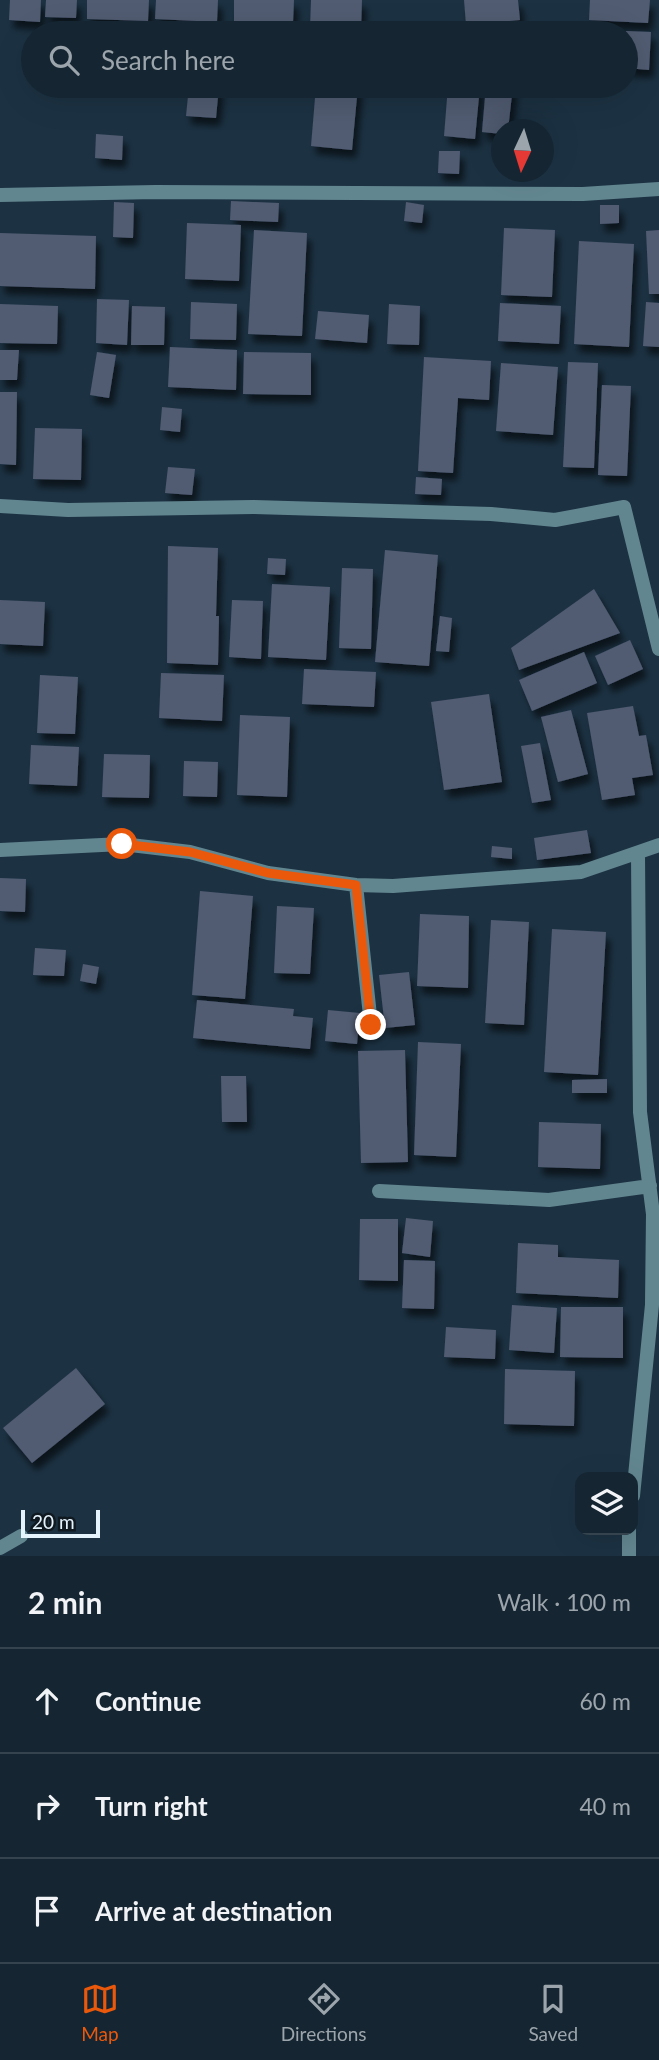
<!DOCTYPE html>
<meta charset="utf-8">
<style>
:root{--surface:#152632;--page:#1e2e3a;--text:#f1f3f6;--muted:#9da5ac;--line:#34434d;--accent:#ea580c}
body{margin:0;font-family:Lato,sans-serif;background:var(--page);color:var(--text)}
.controls{position:absolute;right:21px;bottom:21px;display:grid;overflow:hidden;border-radius:14px;box-shadow:0 7px 28px #0002}
.controls button{width:63px;height:63px;display:grid;place-items:center;padding:0;border:0;border-bottom:2px solid var(--line);background:var(--surface);color:var(--text);font:35px sans-serif}
.compass{position:absolute;left:491px;top:119px;width:63px;height:63px;border-radius:50%;background:var(--surface);box-shadow:0 7px 28px #0002;rotate:184deg}
.scale{position:absolute;left:21px;bottom:18px;width:79px;box-sizing:border-box;padding-left:7px;border:4px solid #e5f3fd;border-top:0;font-size:19px;line-height:24px;white-space:nowrap;color:#e5f3fd;-webkit-text-stroke:5px #101920;paint-order:stroke}
.stop{position:absolute;width:21px;height:21px;margin:-16px;border:5px solid #ea580c;border-radius:50%;background:#fff}
.stop.end{background:#ea580c;border-color:#fff;box-shadow:0 2px 7px #0008}
.list{margin:0;padding:0;list-style:none}
h2{display:flex;justify-content:space-between;align-items:center;height:91px;margin:0;padding:0 28px;font-size:30px}
h2 small{font-size:23px;font-weight:400;color:var(--muted)}
.list li{display:grid;grid-template-columns:46px 1fr auto;gap:21px;align-items:center;box-sizing:border-box;height:105px;padding:0 28px;border-top:2px solid var(--line)}
.list b{display:block;font-size:26px;white-space:nowrap}
.list em{font-size:23px;font-style:normal;color:var(--muted)}
.icon{flex:none;width:38px;height:38px;fill:none;stroke:currentColor;stroke-width:2;stroke-linecap:round;stroke-linejoin:round}
.map{position:relative;flex:none;width:659px;height:1556px;overflow:hidden}
.search{position:absolute;background:var(--surface);box-shadow:0 7px 28px #0002;left:21px;right:21px;top:21px;height:77px;display:flex;align-items:center;gap:18px;box-sizing:border-box;padding:0 24px;border-radius:38px;color:var(--muted);font-size:26px}
.sheet{height:406px;background:var(--surface)}
nav{display:flex;justify-content:space-around;align-items:center;box-sizing:border-box;height:98px;border-top:2px solid var(--line);background:var(--surface);font-size:19px;color:var(--muted)}
nav a{display:grid;justify-items:center;gap:4px}
nav .on{color:var(--accent)}
.map>svg:first-child{display:block}
.building{fill:#515b72;filter:url(#shadow)}
.lines{fill:none;stroke-linecap:round;stroke-linejoin:round}
.minor{stroke:#628690;stroke-width:14}
.route{stroke:#ea580c;stroke-width:9}
</style>
<div class="map">
<svg width="659" height="1556" viewBox="0 0 659 1556">
<defs>
<filter id="shadow"><feDropShadow dx="4.5" dy="8" stdDeviation="3.5" flood-color="#0009"/></filter>
</defs>
<rect width="100%" height="100%" fill="#1c3243"/>
<path class="building" d="M10 0H41L40 22 9 20Z
M46 0H77L76 18 45 17Z
M87 0H149L148 21 87 19Z
M156 0H218L217 22 155 19Z
M234 0H294L293 23 234 21Z
M311 0H362L361 30 310 28Z
M464 0H518L520 20 466 25Z
M590 0H650L648 23 589 20Z
M156 26 187 28V33H155Z
M594 30 621 31V33H594Z
M626 31 651 32 649 70 626 68Z
M189 86H219L216 118 186 116Z
M316 86H358L352 150 311 146Z
M448 86H480L475 139 444 136Z
M486 86H513L508 130H502V134L482 132Z
M96 134 123 136 122 160 95 158Z
M439 151H460L459 174 438 173Z
M231 201 279 203 278 222 230 220Z
M114 202 134 203 133 238 113 237Z
M406 202 424 205 422 223 404 221Z
M600 205H619V223L600 224Z
M187 223 241 225 239 281 185 279Z
M504 228 555 230 552 297 501 295Z
M254 230 307 233 302 336 248 334Z
M659 230V294H649L646 231Z
M0 233 96 236 95 289 0 286Z
M579 241 634 244 629 347 574 344Z
M97 299 129 300 127 345 96 343Z
M191 302 237 304 236 340 190 339Z
M646 302 659 303V347L643 346Z
M500 303 561 306 559 344 498 341Z
M0 304 58 306 57 344 0 343Z
M389 304 420 306 419 345 387 344Z
M132 306 165 307 164 345H131Z
M318 311 369 315 367 343 315 339Z
M170 347 237 350 236 390 168 387Z
M0 350H19L17 380H0Z
M97 352 116 355 109 398 90 395Z
M244 352 311 353V395L243 394Z
M424 357 491 361 489 400 458 398 453 473 418 471Z
M568 362 598 363 594 468 563 467Z
M501 363 558 367 553 435 496 431Z
M602 385 631 386 627 476 598 475Z
M0 392H17L16 465 0 464Z
M162 407 182 409 180 432 160 430Z
M35 428 82 429 81 480 33 479Z
M168 467 195 469 192 495 165 493Z
M416 477 442 479 441 495 415 494Z
M168 546 218 548 216 616H219L218 665 167 663Z
M385 550 438 555 429 666 375 662Z
M268 558 286 559 285 575 267 574Z
M342 568 373 569 371 649 339 648Z
M272 584 330 587 326 660 268 657Z
M594 589 620 633 519 670 511 648Z
M0 600 45 602 43 646 0 644Z
M232 600 263 601 261 659 229 657Z
M440 616 452 618 449 652 436 651Z
M630 640 643 669 608 685 595 656Z
M584 652 597 683 532 711 519 680Z
M304 669 376 672 374 707 302 704Z
M161 673 224 675 222 721 159 718Z
M40 675 78 677 75 734 37 733Z
M489 694 502 782 444 790 431 702Z
M633 706 639 736 646 735 653 775 632 778 635 795 602 800 587 713Z
M571 710 588 774 558 782 541 717Z
M240 715 290 717 287 797 237 795Z
M540 743 551 800 532 803 521 746Z
M31 745 79 747 77 786 29 784Z
M104 754 150 755 149 798 102 797Z
M184 761 218 762 217 797 183 796Z
M587 830 591 853 537 860 534 838Z
M492 846 512 848V859L491 857Z
M0 878 26 879 25 912 0 911Z
M200 891 253 896 245 999 192 995Z
M277 906 314 908 310 974 274 973Z
M420 914 469 916 468 988 417 986Z
M491 920 529 922 524 1025 485 1023Z
M552 929 606 932 598 1075 544 1072Z
M35 948 66 950 64 976 33 975Z
M83 964 99 967 96 984 80 981Z
M409 972 415 1025 385 1028 379 975Z
M197 1000 294 1009 293 1016 313 1018 310 1049 193 1038Z
M328 1010 360 1013 357 1044 325 1041Z
M418 1042 461 1044 456 1157 414 1155Z
M405 1050 408 1162 361 1163 358 1051Z
M221 1076H246L247 1122H222Z
M607 1079V1093H572V1080Z
M539 1122 601 1124 600 1169 538 1167Z
M406 1218 433 1221 430 1257 402 1253Z
M360 1219H398V1281L359 1280Z
M518 1243 558 1245V1257L619 1260 618 1298 516 1293Z
M404 1260 435 1261 434 1309 402 1308Z
M512 1305 557 1308 554 1353 509 1350Z
M561 1307H623V1358L560 1357Z
M446 1327 496 1330 495 1359 444 1357Z
M76 1368 105 1404 32 1463 3 1428Z
M505 1369 575 1371 574 1426 504 1424Z"/>
<g class="lines">
<path class="minor" d="M0 195 156 192 583 194 659 189
M0 506 68 510 253 507 491 514 555 520 624 507 659 649
M0 850 122 844 190 852 268 873 356 885 393 886 581 872 659 845
M356 885 371 1025
M379 1191 549 1200 650 1186
M633 1496 652 1305 653 1214 640 1112 638 854
M0 1548 21 1536
M629 1556V1530"/>
</g>
<g class="lines">
<path class="route" d="M122 844 190 852 268 873 356 885 371 1025"/>
</g>
</svg>
<div class="controls">
<button><svg class="icon" aria-label="layers" viewBox="0 0 24 24"><path d="M12 4l9 5-9 5-9-5zM3 14l9 5 9-5"/></svg></button>
</div>
<svg class="compass" viewBox="-18 -18 36 36"><path d="M0-13l5 13h-10z" fill="#e53935"/><path d="M0 13l5-13h-10z" fill="#9da5ac"/></svg>
<div class="scale">20 m</div>
<div class="stop" style="left:122px;top:844px"></div>
<div class="stop end" style="left:371px;top:1025px"></div>
<div class="search"><svg class="icon" aria-label="search" viewBox="0 0 24 24"><circle cx="10" cy="10" r="6"/><path d="M15 15l6 6"/></svg>Search here</div>
</div>
<section class="sheet">
<h2>2 min<small>Walk · 100 m</small></h2>
<ul class="list">
<li><svg class="icon" aria-label="ahead" viewBox="0 0 24 24"><path d="M12 20V5M6 11l6-6 6 6"/></svg><div><b>Continue</b></div><em>60 m</em></li>
<li><svg class="icon" aria-label="right" viewBox="0 0 24 24"><path d="M7 20v-9h11M14 6l5 5-5 5"/></svg><div><b>Turn right</b></div><em>40 m</em></li>
<li><svg class="icon" aria-label="arrive" viewBox="0 0 24 24"><path d="M6 21V4h12l-3 4 3 4H6"/></svg><div><b>Arrive at destination</b></div></li>
</ul>
</section>
<nav>
<a class="on"><svg class="icon" aria-label="map" viewBox="0 0 24 24"><path d="M3 6l6-2 6 2 6-2v14l-6 2-6-2-6 2zM9 4v14M15 6v14"/></svg>Map</a>
<a><svg class="icon" aria-label="directions" viewBox="0 0 24 24"><path d="M12 3l9 9-9 9-9-9zM9 14v-3h6M13 9l2 2-2 2"/></svg>Directions</a>
<a><svg class="icon" aria-label="saved" viewBox="0 0 24 24"><path d="M7 4h10v16l-5-4-5 4z"/></svg>Saved</a>
</nav>
